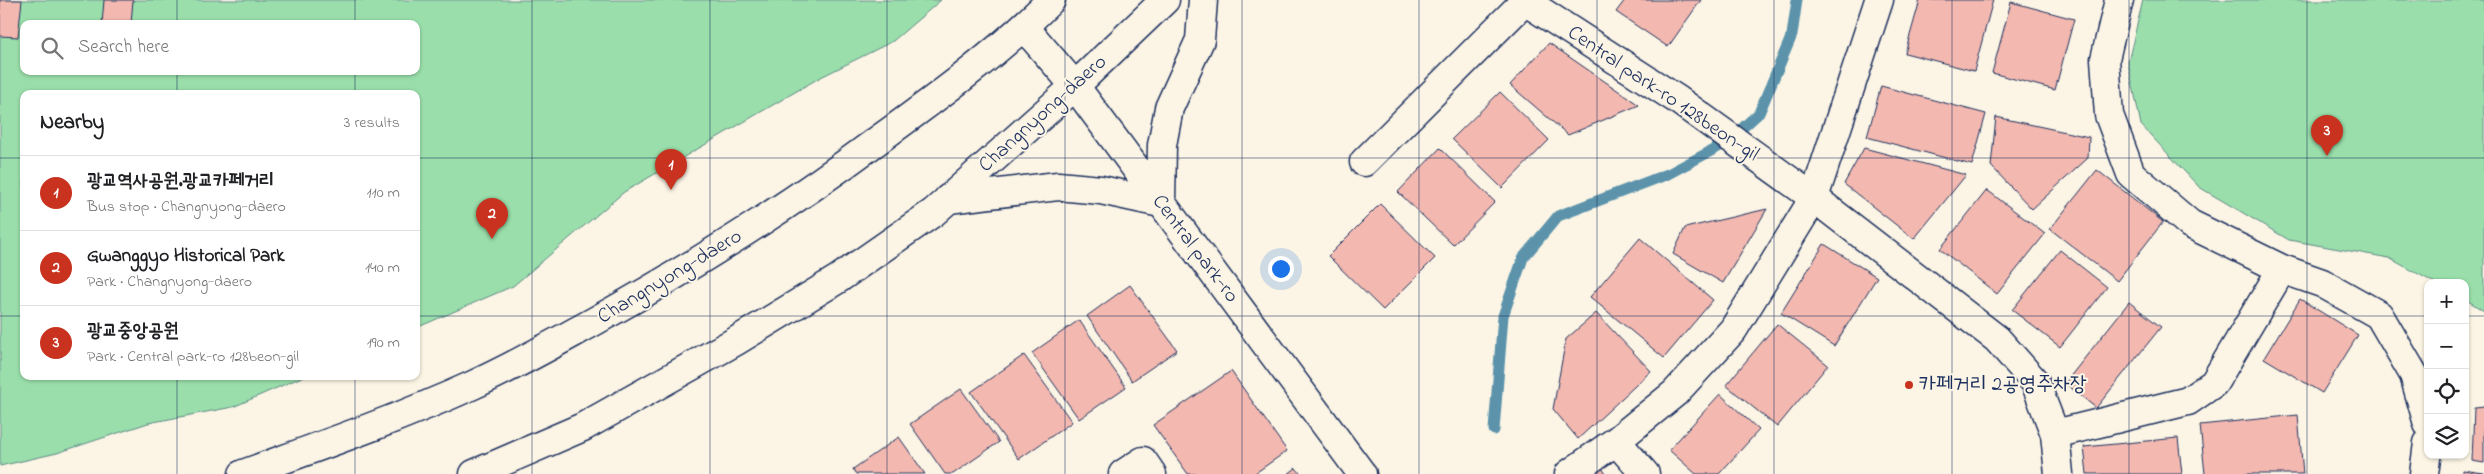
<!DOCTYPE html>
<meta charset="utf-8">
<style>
:root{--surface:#fff;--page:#f6f6f6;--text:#202124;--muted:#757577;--line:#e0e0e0;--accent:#c8321e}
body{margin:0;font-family:"Indie Flower","Poor Story",sans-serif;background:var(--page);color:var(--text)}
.controls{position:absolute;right:15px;bottom:15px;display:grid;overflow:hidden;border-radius:10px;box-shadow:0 1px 4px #0004}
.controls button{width:45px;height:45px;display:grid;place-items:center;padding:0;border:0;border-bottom:1px solid var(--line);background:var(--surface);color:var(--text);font:25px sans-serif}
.you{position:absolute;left:1280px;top:268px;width:18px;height:18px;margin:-12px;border:4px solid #fff;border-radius:50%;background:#1a73e8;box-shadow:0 0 0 8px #1a73e833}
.badge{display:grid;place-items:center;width:32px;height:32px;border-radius:50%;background:var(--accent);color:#fff;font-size:16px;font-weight:700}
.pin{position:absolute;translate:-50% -41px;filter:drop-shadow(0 1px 2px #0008)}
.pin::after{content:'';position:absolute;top:26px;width:18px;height:15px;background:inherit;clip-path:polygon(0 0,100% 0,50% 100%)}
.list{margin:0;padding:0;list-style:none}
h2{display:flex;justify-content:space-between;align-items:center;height:65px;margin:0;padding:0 20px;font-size:21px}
h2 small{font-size:16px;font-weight:400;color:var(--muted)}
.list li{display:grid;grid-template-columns:32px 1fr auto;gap:15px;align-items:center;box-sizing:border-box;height:75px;padding:0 20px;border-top:1px solid var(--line)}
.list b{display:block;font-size:19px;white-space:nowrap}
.list p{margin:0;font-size:16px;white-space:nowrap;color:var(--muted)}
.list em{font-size:16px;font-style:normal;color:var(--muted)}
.icon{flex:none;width:28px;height:28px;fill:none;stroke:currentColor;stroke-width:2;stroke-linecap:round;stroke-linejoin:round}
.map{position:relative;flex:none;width:2484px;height:474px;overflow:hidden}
.search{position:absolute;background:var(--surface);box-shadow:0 1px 4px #0004;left:20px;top:20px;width:400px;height:55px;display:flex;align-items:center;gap:12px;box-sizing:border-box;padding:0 18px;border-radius:10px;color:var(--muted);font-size:19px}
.panel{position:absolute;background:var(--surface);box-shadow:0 1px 4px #0004;left:20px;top:90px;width:400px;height:290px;border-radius:10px}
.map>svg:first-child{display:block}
.green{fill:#9adfab;stroke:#5a8784;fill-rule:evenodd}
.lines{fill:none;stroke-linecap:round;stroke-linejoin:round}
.stream{stroke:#5b93ab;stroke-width:11}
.building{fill:#f3b8af;stroke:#1b2f5e}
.minor-casing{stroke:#1b2f5e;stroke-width:31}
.tertiary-casing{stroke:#1b2f5e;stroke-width:31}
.primary-casing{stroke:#1b2f5e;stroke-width:31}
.minor{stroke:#fcf5e5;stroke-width:28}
.tertiary{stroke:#fcf5e5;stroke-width:28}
.primary{stroke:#fcf5e5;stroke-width:28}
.grid{fill:none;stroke:#1b2f5e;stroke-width:1;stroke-opacity:0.55}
.poi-dot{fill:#c8321e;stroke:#fcf5e5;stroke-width:2}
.labels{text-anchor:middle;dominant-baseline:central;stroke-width:4;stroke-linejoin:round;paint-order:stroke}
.street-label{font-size:21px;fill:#1b2f5e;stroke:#fcf5e5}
.poi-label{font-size:21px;fill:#1b2f5e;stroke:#fcf5e5;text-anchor:start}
</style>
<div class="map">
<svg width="2484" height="474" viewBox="0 0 2484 474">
<rect width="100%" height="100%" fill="#fcf5e5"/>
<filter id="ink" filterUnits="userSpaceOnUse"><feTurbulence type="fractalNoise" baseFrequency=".02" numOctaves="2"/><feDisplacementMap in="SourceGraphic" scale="10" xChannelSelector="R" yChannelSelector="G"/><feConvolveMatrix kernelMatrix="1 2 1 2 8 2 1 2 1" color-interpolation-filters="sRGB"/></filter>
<g filter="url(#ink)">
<path class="green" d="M0 0H941L893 41 819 78 624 192 513 286 416 328V94H24V376H304L233 407 148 423 57 453 0 466ZM24 24H416V71H24Z
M2143 0H2484V311L2465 299V283H2435L2389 258 2289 240 2199 187 2141 125 2128 62Z"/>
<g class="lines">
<path class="stream" d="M1494 430 1503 316 1523 258 1558 216 1668 174 1726 143 1759 113 1792 35 1797 0"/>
</g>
<path class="building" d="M0 0H22L18 37 0 36Z
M104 0H133L131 24H102Z
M1625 0H1701L1668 47 1616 12Z
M1920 0H1993L1974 71 1905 53Z
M2011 2 2074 19 2055 90 1992 73Z
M1549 43 1639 105 1568 135 1510 85Z
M1881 86 1986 114 1972 165 1867 137Z
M1500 92 1549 140 1502 188 1452 139Z
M1996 117 2089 137 2088 158 2032 209 1991 166Z
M1440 148 1495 202 1453 245 1398 192Z
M1864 148 1966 175 1914 239 1844 184Z
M2097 170 2163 222 2117 281 2050 229Z
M1987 190 2045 234 1997 294 1940 249Z
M1380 204 1435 258 1383 310 1328 256Z
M1767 209 1723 283 1673 254 1685 228Z
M1640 238 1713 300 1664 358 1590 297Z
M1824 244 1877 277 1834 346 1781 313Z
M2060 250 2107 287 2060 347 2012 310Z
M1130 285 1177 350 1132 381 1087 316Z
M2300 299 2358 335 2322 393 2264 358Z
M2129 302 2161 327 2096 408 2065 383Z
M1596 313 1651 371 1578 439 1553 409 1566 339Z
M1079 320 1126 387 1079 419 1032 353Z
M1777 324 1828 365 1777 427 1726 385Z
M1024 355 1072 422 1019 459 971 392Z
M1231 371 1287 451 1254 474H1188L1153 425Z
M961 389 999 442 953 474H945L910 424Z
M1720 394 1759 430 1719 474H1696L1669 450Z
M2484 407V463L2472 461 2474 408Z
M2298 415 2303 474H2205L2200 425Z
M899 437 925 474H856L853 469Z
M2178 438 2182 474H2087L2084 447Z
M1296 468 1301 474H1288Z
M1602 468 1606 474H1593Z
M2463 470 2484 473V474H2463Z"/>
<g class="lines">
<defs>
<path id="minor" d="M2119 0 2105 59 2109 115 2131 174 2190 224 2282 269 2322 283 2379 315 2414 375 2428 424
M1364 162 1525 1 1678 100 1814 198 1997 339 2035 382 2055 434 2188 401 2214 383 2282 269
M2055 434 2059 474
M1616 441 1645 474
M1123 474 1143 461 1152 474
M1569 474 1616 441 1675 393 1733 330 1814 198 1879 0
M2424 474 2428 443"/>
<path id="tertiary" d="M1024 27 1075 86 1362 474
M948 199 1058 186 1101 190 1161 203 1162 145 1169 108 1200 40 1203 0"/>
<path id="primary" d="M243 474C320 446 398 419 473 385 515 366 555 343 595 321 692 267 785 209 874 143 936 98 997 54 1051 0
M474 474 583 427 736 341 838 279 934 212 1075 86 1165 0"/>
</defs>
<use href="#minor" class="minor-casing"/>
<use href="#tertiary" class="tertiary-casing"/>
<use href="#primary" class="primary-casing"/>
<use href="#minor" class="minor"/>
<use href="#tertiary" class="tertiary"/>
<use href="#primary" class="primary"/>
</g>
</g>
<path class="grid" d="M177 0V24M355 0V24M532 0V474M710 0V474M887 0V474M1065 0V474M1242 0V474M1419 0V474M1597 0V474M1774 0V474M1952 0V474M2129 0V474M2307 0V474M177 71V94M355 71V94M0 158H24M416 158H2484M0 316H24M416 316H2428M2465 316H2484M177 376V474M355 376V474"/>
<circle class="poi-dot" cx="1909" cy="385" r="5"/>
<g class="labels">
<g class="street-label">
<text transform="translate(1663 94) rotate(34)">Central park-ro 128beon-gil</text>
<text transform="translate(1043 114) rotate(-42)">Changnyong-daero</text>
<text transform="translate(1195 249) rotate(53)">Central park-ro</text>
<text transform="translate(670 277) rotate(-31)">Changnyong-daero</text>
</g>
<g class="poi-label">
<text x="1919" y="385">카페거리 2공영주차장</text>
</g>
</g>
</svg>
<div class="controls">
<button>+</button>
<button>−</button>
<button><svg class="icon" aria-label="locate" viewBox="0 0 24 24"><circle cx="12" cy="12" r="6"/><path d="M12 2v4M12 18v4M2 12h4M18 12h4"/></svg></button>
<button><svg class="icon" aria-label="layers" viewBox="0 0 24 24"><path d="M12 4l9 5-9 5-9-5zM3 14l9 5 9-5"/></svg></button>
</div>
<div class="you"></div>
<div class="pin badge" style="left:671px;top:190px">1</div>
<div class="pin badge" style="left:492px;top:239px">2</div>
<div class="pin badge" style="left:2327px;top:156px">3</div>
<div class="search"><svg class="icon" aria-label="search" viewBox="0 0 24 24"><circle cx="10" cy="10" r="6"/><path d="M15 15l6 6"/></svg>Search here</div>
<section class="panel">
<h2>Nearby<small>3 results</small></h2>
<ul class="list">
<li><span class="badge">1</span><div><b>광교역사공원.광교카페거리</b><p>Bus stop · Changnyong-daero</p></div><em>110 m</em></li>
<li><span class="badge">2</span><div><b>Gwanggyo Historical Park</b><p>Park · Changnyong-daero</p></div><em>140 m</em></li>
<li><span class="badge">3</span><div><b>광교중앙공원</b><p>Park · Central park-ro 128beon-gil</p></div><em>190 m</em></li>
</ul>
</section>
</div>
